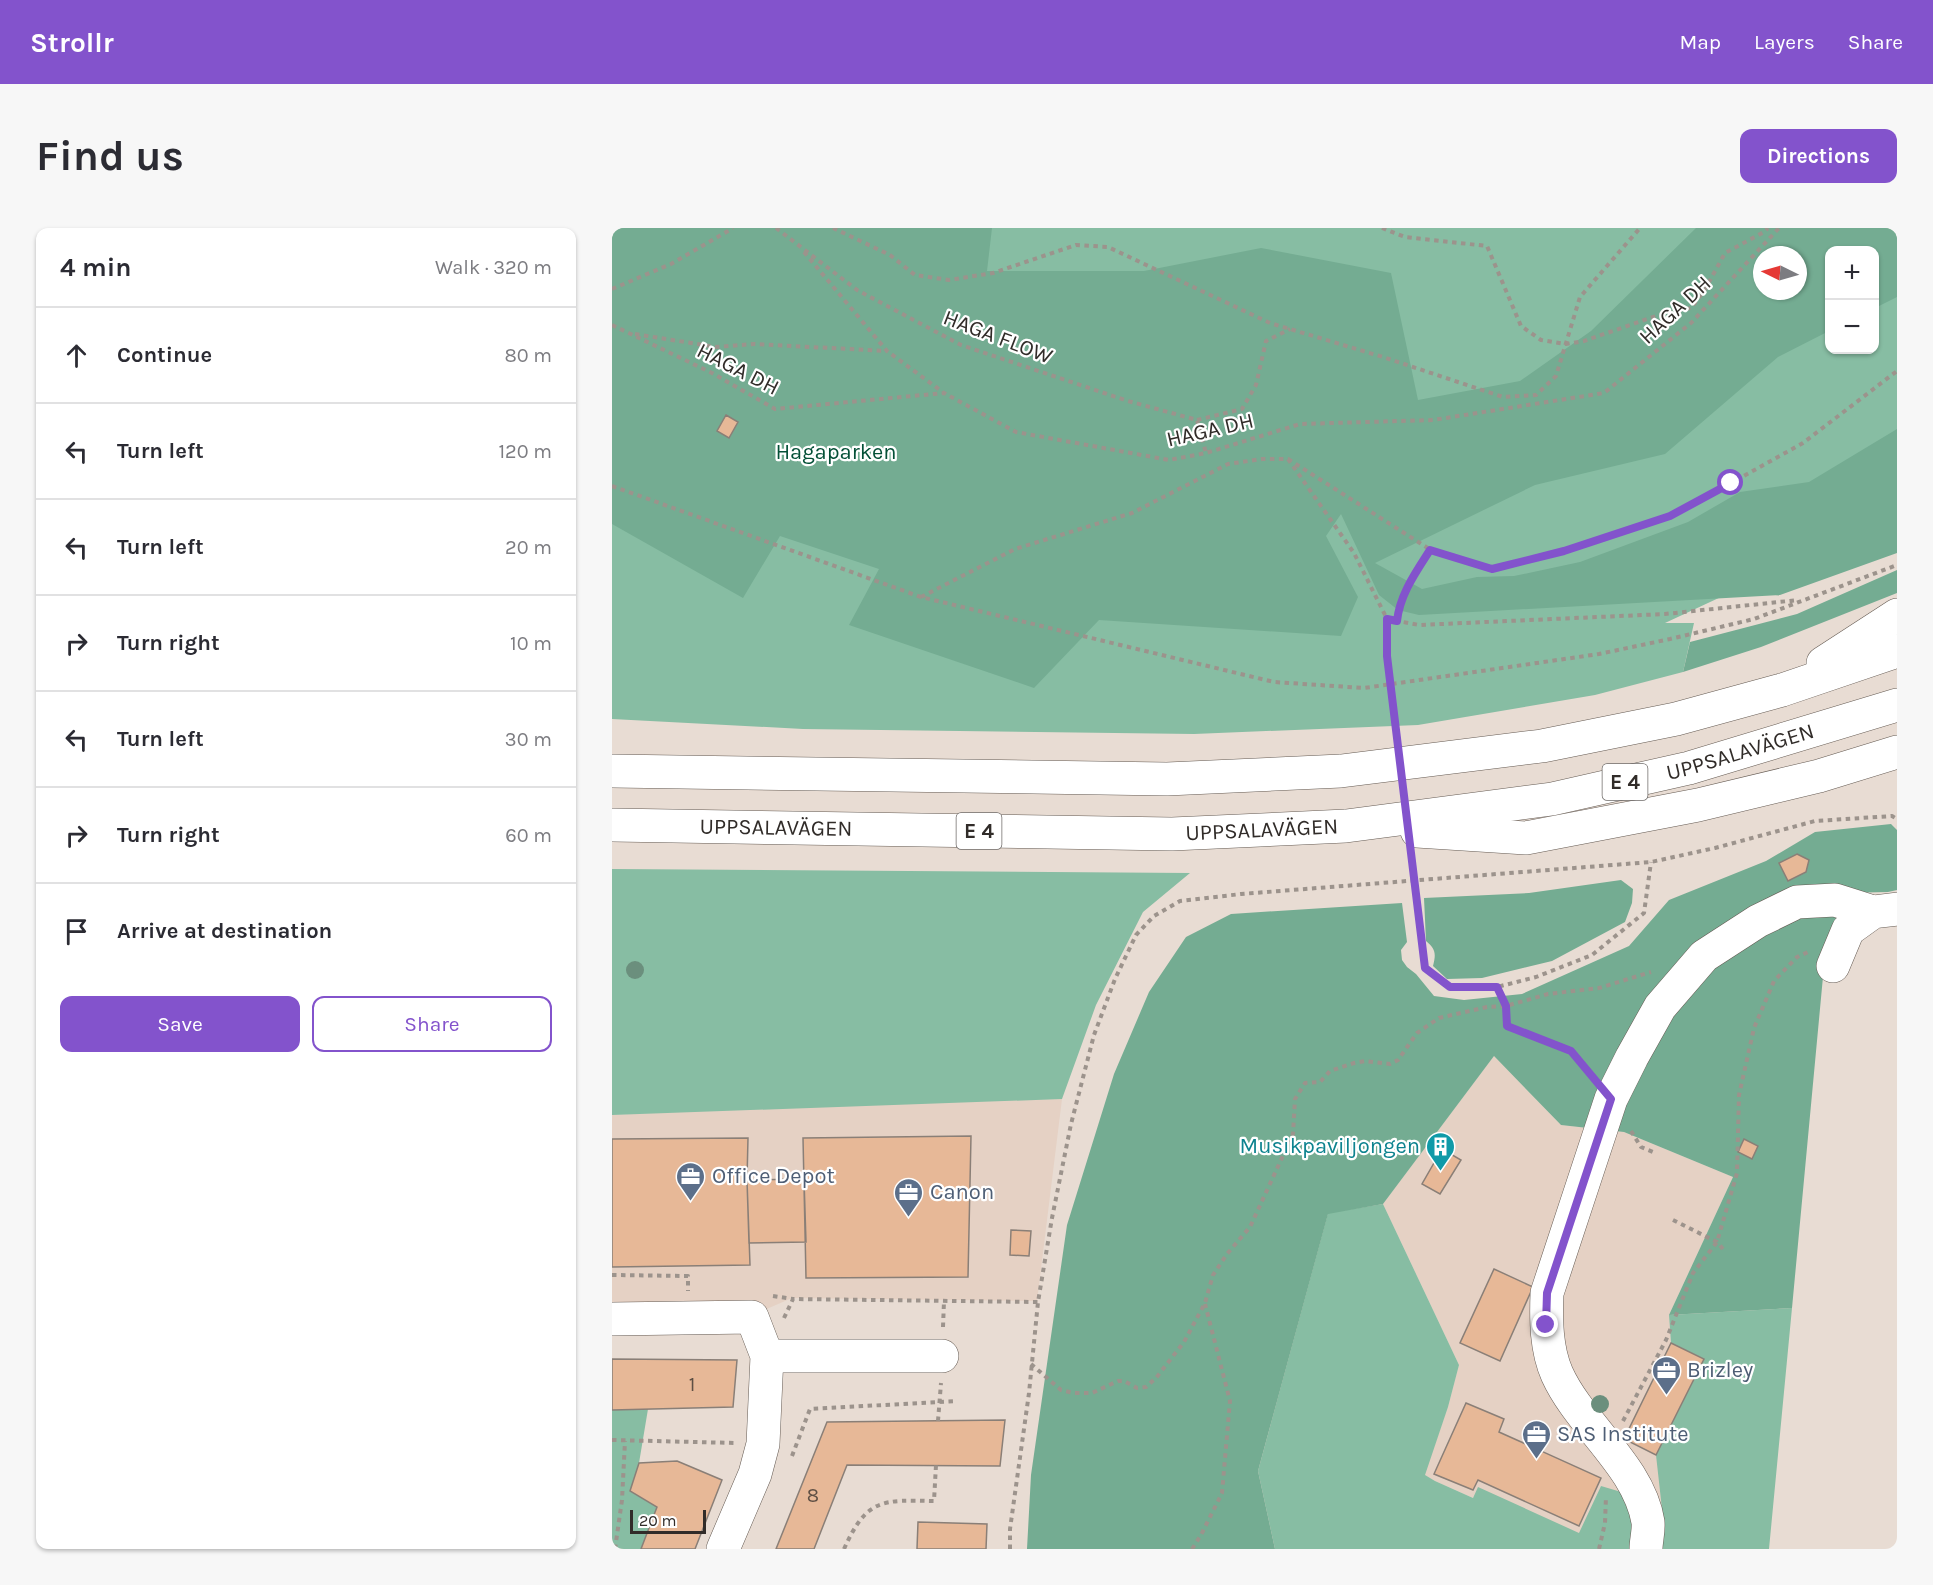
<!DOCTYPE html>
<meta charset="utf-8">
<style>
:root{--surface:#fff;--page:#f7f7f7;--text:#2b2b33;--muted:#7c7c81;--line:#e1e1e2;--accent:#8353cc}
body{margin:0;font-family:Karla,sans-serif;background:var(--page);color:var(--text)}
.controls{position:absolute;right:18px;top:18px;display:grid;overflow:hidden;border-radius:12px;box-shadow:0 2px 4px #0004}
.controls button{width:54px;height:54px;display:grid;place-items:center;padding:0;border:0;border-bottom:2px solid var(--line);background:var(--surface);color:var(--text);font:30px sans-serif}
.compass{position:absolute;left:1141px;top:18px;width:54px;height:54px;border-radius:50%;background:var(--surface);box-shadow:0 2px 4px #0004;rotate:275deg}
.scale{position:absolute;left:18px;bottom:15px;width:76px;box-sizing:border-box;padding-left:6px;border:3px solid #312c29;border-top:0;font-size:16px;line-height:21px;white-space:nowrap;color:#312c29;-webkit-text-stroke:4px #fff;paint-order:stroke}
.stop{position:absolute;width:18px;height:18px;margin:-14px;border:4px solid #8353cc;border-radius:50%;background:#fff}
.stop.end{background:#8353cc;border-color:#fff;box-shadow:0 2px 6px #0008}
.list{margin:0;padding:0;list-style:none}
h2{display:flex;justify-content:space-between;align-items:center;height:78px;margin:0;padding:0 24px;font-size:26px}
h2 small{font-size:20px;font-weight:400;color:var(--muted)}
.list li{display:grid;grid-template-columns:39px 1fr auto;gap:18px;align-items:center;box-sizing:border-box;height:96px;padding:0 24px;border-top:2px solid var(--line)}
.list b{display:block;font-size:22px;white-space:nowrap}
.list em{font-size:20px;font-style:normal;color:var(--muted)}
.actions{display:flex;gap:12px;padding:18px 24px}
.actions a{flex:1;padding:14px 0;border:2px solid var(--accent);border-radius:12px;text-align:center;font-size:21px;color:var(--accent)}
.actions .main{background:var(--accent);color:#fff}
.icon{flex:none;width:33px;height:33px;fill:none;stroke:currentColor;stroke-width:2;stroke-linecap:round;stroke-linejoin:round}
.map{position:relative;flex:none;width:1285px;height:1321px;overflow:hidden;border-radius:12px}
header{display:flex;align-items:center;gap:36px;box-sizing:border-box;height:84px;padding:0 30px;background:var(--accent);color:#fff}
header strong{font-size:28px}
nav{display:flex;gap:33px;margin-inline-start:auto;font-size:21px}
.intro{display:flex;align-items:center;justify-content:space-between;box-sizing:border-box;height:144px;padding:0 36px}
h1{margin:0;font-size:42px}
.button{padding:15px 27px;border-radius:12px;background:var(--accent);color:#fff;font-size:21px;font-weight:700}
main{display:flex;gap:36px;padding:0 36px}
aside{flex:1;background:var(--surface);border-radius:12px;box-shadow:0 2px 4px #0004}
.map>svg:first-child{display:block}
.built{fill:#e5d1c4}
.green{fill:#87bda3;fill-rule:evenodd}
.forest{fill:#74ac92;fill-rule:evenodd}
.building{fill:#e7b897;stroke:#8a7f77;stroke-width:1.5}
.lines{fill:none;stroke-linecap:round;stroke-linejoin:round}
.minor-casing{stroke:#655b53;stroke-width:34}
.highway-casing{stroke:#655b53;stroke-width:34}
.path{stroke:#9c938c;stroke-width:4;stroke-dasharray:4.5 4.5;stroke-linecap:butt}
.minor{stroke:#fff;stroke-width:33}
.highway{stroke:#fff;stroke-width:33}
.path-bridge{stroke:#9c938c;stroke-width:4;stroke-dasharray:4.5 4.5;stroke-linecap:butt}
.tree{fill:#6b8f7d}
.route{stroke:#8353cc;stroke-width:8}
.labels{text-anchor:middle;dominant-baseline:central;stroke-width:4.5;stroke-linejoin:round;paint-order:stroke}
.number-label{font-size:20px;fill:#5e4f44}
.shield{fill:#fff;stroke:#6f6b69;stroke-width:1.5}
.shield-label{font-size:21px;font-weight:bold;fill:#312c29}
.street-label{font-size:22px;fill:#312c29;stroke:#fff}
.park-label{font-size:22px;fill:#045037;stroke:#fff}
.culture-label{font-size:22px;fill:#0d838f;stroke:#fff;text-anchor:end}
.service-label{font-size:22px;fill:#4e5e75;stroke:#fff;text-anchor:start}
</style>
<header>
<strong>Strollr</strong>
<nav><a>Map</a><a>Layers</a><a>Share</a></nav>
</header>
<div class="intro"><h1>Find us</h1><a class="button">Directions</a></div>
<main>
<aside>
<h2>4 min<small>Walk · 320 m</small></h2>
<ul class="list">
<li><svg class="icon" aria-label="ahead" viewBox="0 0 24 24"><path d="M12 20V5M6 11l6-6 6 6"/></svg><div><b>Continue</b></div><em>80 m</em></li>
<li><svg class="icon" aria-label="left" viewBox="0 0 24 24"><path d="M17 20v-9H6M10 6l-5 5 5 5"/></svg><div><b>Turn left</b></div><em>120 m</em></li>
<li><svg class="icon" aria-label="left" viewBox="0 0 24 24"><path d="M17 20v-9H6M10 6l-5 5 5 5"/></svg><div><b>Turn left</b></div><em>20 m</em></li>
<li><svg class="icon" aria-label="right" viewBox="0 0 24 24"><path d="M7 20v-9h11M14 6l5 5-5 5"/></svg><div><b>Turn right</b></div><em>10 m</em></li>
<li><svg class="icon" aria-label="left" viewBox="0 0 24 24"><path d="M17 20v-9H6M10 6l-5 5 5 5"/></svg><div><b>Turn left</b></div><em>30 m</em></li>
<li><svg class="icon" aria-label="right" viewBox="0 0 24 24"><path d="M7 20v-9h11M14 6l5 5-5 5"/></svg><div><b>Turn right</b></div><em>60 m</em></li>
<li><svg class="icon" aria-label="arrive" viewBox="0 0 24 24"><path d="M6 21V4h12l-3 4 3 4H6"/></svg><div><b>Arrive at destination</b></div></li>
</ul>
<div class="actions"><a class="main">Save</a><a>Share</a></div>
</aside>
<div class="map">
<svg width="1285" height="1321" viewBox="0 0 1285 1321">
<rect width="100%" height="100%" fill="#e8dcd3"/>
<path class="built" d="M882 828 949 897 1012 904 1121 949 1057 1087 1059 1115 1092 1131 1051 1290 989 1258 967 1306 866 1260 861 1270 823 1253 812 1247 836 1179 847 1137 771 976Z
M450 871 425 1073 180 1070 141 1087 0 1089V887L278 873Z"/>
<path class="green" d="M0 0H1285V287L1053 395H1082L1071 444 983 467 806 497 582 506 191 501 0 491ZM1218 22H1262V122H1218ZM1150 27H1186V63H1150Z
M0 641 578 645 531 684 484 777 450 871 0 887Z
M771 976 847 1137 836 1179 813 1247 823 1253 861 1270 866 1259 967 1305 989 1258 1016 1266 1024 1287 1022 1321H663L646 1243 716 985Z
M1180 1080 1157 1321H1048L1051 1290 1044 1227 1092 1131 1059 1115 1057 1087Z
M36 1181 27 1235 18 1263 45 1279 29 1321H0V1182Z"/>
<path class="forest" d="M0 0H380L375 43H532L649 20 779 45 806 172 908 153 979 103 1084 0H1285V69L1263 80 1262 22H1218L1217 103 1166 129 1053 226 923 257 763 335 810 361 865 349 902 348 968 334 1076 294 1128 264 1197 254 1285 201V325L1168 367 807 387 786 382 767 367 729 286 714 308 746 369 729 408 487 392 422 460 237 397 267 341 168 308 131 370 0 296ZM1150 27H1186V63H1150Z
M1285 342V365L1149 419 1071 444 1078 414 1185 386Z
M1279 596 1285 602V662L1276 664 1231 665 1234 689 1212 738 1180 1080 1057 1087 1121 949 1012 904 949 897 882 828 771 976 716 986 646 1243 663 1321H415L419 1247 455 997 502 846 537 764 574 709 619 686 790 675 795 714 789 722 790 732 795 739 804 746 822 768 852 772 910 766 1017 718 1057 672 1154 633 1203 604Z
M1009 652 1021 661 1020 675 1013 694 940 733 870 750 835 751 821 738C824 726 824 721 814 713L812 670 917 665Z"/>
<path class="building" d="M114 187 126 194 117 210 105 203Z
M1185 626 1197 632 1194 644 1176 653 1167 635Z
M359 908 356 1049 194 1050 191 910Z
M136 910 135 952 138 1037 0 1039V911Z
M1132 911 1146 918 1140 931 1126 924Z
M830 921 849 932 828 966 810 956Z
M192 951 194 1014 137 1015 135 952Z
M399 1002 419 1003 417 1028 398 1027Z
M882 1041 921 1059 888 1133 848 1115Z
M1059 1115 1092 1131 1044 1227 1012 1211Z
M0 1131 125 1132 121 1179 0 1182Z
M854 1175 892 1191 887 1204 989 1250 967 1298 866 1252 861 1262 822 1246Z
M393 1192 388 1238 235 1237 202 1321H164L215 1194Z
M65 1233 110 1252 83 1321H29L45 1279 18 1263 27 1235Z
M306 1294 375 1296 374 1321H305Z"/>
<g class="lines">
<defs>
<path id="minor" d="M1221 738 1236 702 1261 684 1285 681
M0 1091 140 1089 155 1128 151 1216 143 1246 111 1321
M155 1128H330
M1034 1321C1034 1313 1037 1302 1036 1294 1027 1238 968 1197 945 1146 934 1121 934 1092 935 1065L999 871 1020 829 1048 779 1092 728 1146 693 1185 674 1223 672 1261 684"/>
<g id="highway">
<path d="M1211 435 1285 387"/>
<path d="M0 543 555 551 729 543 930 518 1064 491 1170 462 1285 423"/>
<path id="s1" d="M0 597 560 606 734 598 940 571 1077 540 1285 477"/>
<path d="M805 603 914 610 1086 577 1207 548 1285 524"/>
</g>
</defs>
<use href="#minor" class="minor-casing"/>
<use href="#highway" class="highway-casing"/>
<path class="path" d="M164 0 245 62 349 117 516 173 585 192 594 225
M221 0 278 27 303 47 337 52 381 45 464 17 496 19 658 95 771 129 891 169 924 167 944 148 968 69 1028 0
M770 0 793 9 875 18 909 98 929 112 954 116 972 113 1044 88 1079 80 1092 63 1113 25 1152 4 1156 0
M192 24 275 123 332 165
M0 61 59 36 121 0
M0 97 100 145 163 181 332 165 404 204 557 232 594 225 688 196 821 192 992 165 1079 95 1167 0
M23 106 104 119 142 116 275 123
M585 192 630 181 644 157 654 113 678 101
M676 231 822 324 880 341 952 323 1058 289 1191 215 1285 143
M0 258 309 369 662 454 752 460 987 426 1058 411 1142 391 1285 337
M309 369 403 321 520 285 616 236 650 231H676L742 325 775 391
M785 393C787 366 804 344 818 322
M775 428V391L807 397 1053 386 1186 372
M809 713 813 740 838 759H885L924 749 980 727 1032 685 1039 634
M885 759 894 778 895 798 959 823 980 848
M1019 903 1029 919 1041 924
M1061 992 1105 1014 1111 1021
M0 1047 76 1048V1063
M161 1068 181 1071
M172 1090 181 1071 426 1074
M331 1099 332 1073
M419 1136 449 1162 462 1165H480L506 1153H512L525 1160 534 1159 544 1150 572 1114 593 1075 601 1047 615 1026 638 999 681 906 683 871 693 855 708 854 718 843 742 835 753 833 778 836 786 832 805 805 827 790 875 779 894 778 936 766 987 760 1039 744
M326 1193 329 1155
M1011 1193 1054 1112 1081 1045 1105 1014 1125 945 1127 867 1142 800 1162 753 1185 729 1196 724
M0 1212 124 1215
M180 1228 198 1181 345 1173
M3 1321 10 1272 13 1213
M232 1321C255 1270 270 1272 322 1273L324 1237
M398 1321V1301L417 1165 426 1074 440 990 459 896 482 807 503 751 524 707 542 688 568 673 629 666 1039 634 1103 620 1203 593 1280 588 1285 591
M580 1321 589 1307 610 1265 618 1173 593 1076
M987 1321 993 1295 994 1268"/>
<use href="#minor" class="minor"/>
<use href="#highway" class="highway"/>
<path class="path-bridge" d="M775 428 809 713"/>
</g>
<g class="tree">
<circle cx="23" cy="742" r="9"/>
<circle cx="988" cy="1176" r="9"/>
</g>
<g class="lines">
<path class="route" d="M934 1097 935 1065 999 871 959 823 895 798 894 778 885 759H838L813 740 775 428V391L785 393C788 366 804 344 818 322L880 341 952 323 1058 288 1119 255"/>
</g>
<defs>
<symbol id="building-pin" viewBox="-11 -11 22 30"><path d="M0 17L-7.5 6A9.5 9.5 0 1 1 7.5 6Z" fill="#0f9aa8" stroke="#fff"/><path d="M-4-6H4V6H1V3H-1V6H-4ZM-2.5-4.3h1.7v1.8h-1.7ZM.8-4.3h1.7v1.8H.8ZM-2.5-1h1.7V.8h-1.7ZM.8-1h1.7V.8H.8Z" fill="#fff"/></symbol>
<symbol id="office-pin" viewBox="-11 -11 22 30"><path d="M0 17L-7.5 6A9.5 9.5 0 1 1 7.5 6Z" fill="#5c6f8a" stroke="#fff"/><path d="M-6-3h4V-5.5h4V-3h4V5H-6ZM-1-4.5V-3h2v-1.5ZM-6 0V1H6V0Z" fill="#fff"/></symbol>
</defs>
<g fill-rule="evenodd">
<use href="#building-pin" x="812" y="902" width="33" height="45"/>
<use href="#office-pin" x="62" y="932" width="33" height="45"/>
<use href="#office-pin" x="280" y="948" width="33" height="45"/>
<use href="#office-pin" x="1038" y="1126" width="33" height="45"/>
<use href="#office-pin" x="908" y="1190" width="33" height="45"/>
</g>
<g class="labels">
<g class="number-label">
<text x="80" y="1156">1</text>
<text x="201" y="1267">8</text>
</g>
<g class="shield">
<rect x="990.5" y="536" width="45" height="36" rx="4.5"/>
<rect x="344.5" y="585" width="45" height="36" rx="4.5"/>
</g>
<g class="shield-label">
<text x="1013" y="554">E 4</text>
<text x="367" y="603">E 4</text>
</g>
<g class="street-label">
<text transform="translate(1063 82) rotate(-43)">HAGA DH</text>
<text transform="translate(386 109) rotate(21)">HAGA FLOW</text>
<text transform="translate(126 141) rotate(27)">HAGA DH</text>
<text transform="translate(598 202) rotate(-13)">HAGA DH</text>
<text stroke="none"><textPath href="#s1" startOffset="1136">UPPSALAVÄGEN</textPath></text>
<text stroke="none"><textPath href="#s1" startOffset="164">UPPSALAVÄGEN</textPath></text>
<text stroke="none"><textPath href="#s1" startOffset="650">UPPSALAVÄGEN</textPath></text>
</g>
<g class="park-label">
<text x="224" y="224">Hagaparken</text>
</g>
<g class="culture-label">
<text x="808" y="918">Musikpaviljongen</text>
</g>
<g class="service-label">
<text x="100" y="948">Office Depot</text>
<text x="318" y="964">Canon</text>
<text x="1075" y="1142">Brizley</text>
<text x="945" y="1206">SAS Institute</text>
</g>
</g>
</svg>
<div class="controls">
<button>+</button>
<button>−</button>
</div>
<svg class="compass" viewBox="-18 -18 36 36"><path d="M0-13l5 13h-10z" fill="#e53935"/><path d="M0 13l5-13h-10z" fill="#7c7c81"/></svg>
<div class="scale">20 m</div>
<div class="stop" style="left:1119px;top:255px"></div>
<div class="stop end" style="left:934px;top:1097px"></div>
</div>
</main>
